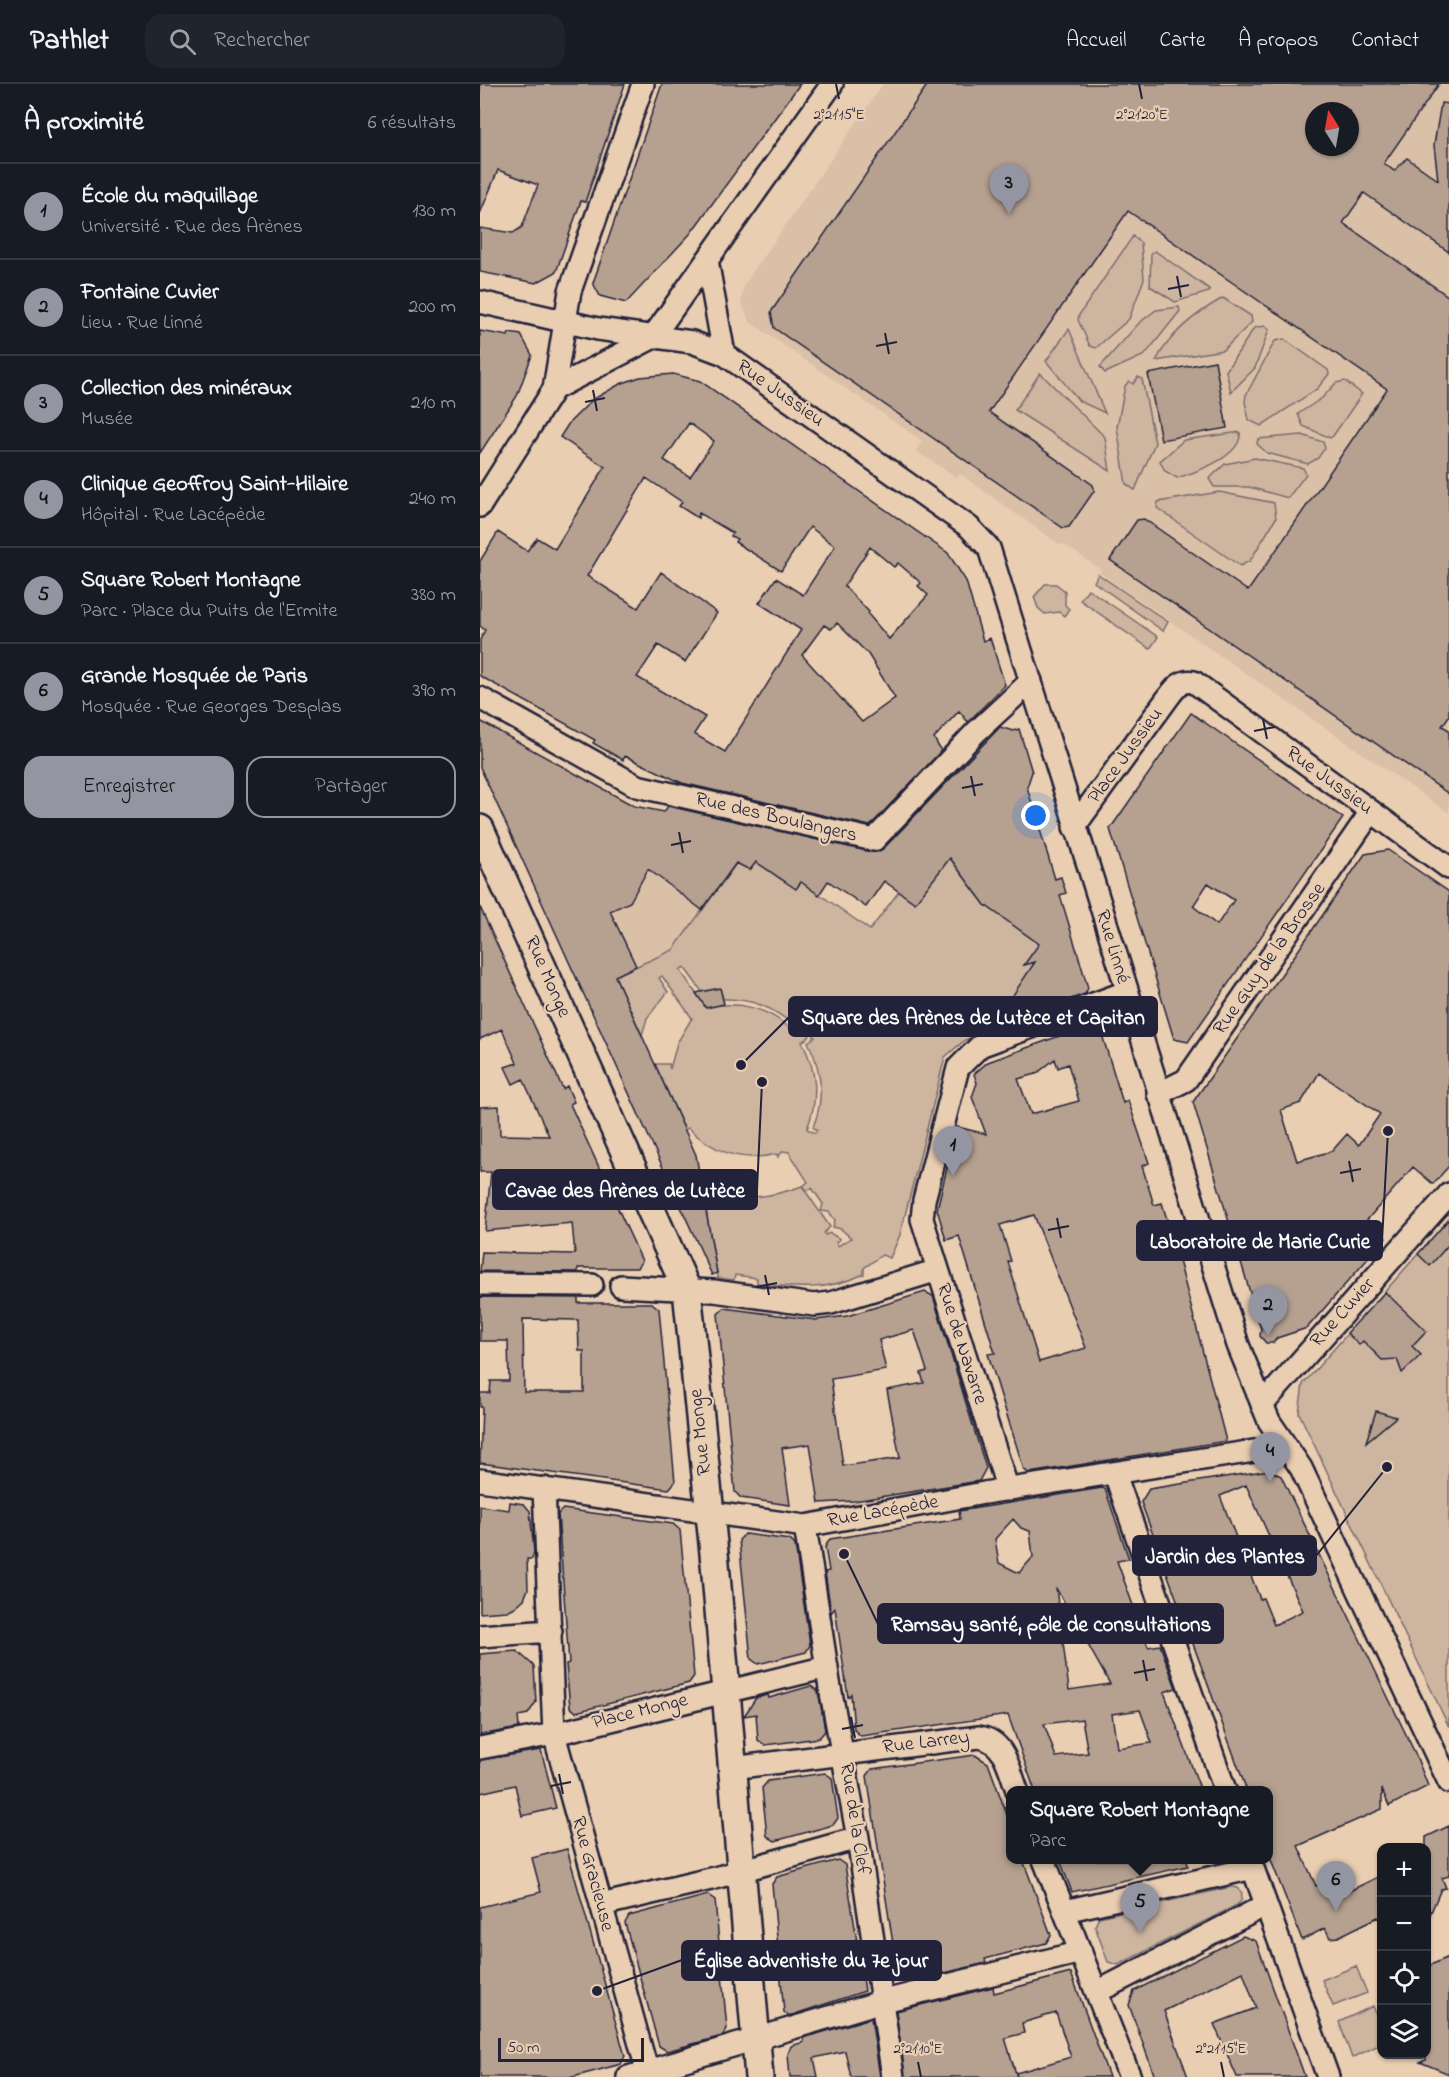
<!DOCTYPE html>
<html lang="fr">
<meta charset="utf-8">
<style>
:root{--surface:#171b24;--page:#20242c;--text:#f1f3f6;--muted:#9ea1a6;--line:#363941;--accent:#9495a2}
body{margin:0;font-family:"Indie Flower",sans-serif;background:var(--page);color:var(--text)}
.controls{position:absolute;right:18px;bottom:18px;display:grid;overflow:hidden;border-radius:12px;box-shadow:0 2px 4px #0004}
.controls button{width:54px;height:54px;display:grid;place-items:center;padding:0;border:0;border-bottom:2px solid var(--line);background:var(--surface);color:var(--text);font:30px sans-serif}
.compass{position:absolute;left:825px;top:18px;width:54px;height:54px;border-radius:50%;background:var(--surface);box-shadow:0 2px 4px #0004;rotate:349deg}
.scale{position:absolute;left:18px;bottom:15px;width:146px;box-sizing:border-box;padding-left:6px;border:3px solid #22223b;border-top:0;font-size:16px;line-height:21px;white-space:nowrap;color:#22223b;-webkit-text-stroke:4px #eaceb1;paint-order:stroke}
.you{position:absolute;left:556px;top:732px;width:21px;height:21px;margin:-15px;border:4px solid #fff;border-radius:50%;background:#1a73e8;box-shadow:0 0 0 9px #1a73e833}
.badge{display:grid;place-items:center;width:39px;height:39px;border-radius:50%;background:var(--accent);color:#111;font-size:20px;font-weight:700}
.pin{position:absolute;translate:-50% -50px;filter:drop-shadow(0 2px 3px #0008)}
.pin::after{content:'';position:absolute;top:32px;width:21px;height:18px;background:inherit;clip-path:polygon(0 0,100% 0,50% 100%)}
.popup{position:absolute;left:526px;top:1702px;width:267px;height:78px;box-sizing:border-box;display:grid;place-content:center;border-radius:12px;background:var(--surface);filter:drop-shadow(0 2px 4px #0005);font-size:20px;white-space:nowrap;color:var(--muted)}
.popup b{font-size:22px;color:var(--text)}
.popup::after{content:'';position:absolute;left:50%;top:100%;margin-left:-12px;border:12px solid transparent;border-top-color:var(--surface)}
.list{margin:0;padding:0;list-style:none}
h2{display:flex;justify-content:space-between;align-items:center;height:78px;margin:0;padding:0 24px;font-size:26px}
h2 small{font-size:20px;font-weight:400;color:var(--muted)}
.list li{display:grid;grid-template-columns:39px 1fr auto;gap:18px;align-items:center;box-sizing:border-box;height:96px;padding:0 24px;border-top:2px solid var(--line)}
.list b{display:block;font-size:22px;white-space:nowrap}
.list p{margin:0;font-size:20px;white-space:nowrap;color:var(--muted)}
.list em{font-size:20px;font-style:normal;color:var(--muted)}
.actions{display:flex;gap:12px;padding:18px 24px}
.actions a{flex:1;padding:14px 0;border:2px solid var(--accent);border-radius:18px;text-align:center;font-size:21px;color:var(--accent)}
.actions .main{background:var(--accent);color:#111}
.icon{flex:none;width:33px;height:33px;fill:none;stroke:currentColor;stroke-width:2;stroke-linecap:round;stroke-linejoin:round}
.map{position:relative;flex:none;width:969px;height:1993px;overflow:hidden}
header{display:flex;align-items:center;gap:36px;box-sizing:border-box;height:84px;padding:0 30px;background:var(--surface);border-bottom:2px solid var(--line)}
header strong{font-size:28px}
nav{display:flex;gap:33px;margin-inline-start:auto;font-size:21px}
.search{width:420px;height:54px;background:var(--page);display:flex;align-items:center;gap:15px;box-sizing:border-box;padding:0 21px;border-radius:18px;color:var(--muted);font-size:22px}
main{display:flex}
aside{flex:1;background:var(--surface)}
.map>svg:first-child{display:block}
.built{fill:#dac0a7;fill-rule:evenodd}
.green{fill:#cdb5a0;stroke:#786c6e;stroke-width:1.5;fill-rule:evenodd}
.building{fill:#b6a191;stroke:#22223b;stroke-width:1.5;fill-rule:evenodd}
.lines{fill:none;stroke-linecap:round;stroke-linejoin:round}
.minor-casing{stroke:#22223b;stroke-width:26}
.major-casing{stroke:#22223b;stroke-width:32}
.minor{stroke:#eaceb1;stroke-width:21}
.major{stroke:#eaceb1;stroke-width:27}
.ticks{fill:none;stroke:#22223b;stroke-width:2}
.labels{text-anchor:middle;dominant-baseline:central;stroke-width:4.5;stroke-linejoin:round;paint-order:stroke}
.street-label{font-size:20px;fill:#22223b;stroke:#eaceb1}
.ticks-label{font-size:15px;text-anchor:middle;fill:#22223b;stroke:#eaceb1;stroke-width:4.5;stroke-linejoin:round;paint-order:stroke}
.leader{fill:none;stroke:#22223b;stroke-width:2}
.callout-dot{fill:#22223b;stroke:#eaceb1;stroke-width:2}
.callout{fill:#22223b;stroke:#22223b;stroke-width:2}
.callout-label{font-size:21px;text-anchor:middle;font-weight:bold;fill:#fff}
</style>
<header>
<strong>Pathlet</strong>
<div class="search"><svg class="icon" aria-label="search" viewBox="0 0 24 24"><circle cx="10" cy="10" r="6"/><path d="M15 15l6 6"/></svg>Rechercher</div>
<nav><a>Accueil</a><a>Carte</a><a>À propos</a><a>Contact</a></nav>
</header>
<main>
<aside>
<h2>À proximité<small>6 résultats</small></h2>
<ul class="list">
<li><span class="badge">1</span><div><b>École du maquillage</b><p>Université · Rue des Arènes</p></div><em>130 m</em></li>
<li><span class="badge">2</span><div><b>Fontaine Cuvier</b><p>Lieu · Rue Linné</p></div><em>200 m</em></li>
<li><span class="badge">3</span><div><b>Collection des minéraux</b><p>Musée</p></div><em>210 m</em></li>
<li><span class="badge">4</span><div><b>Clinique Geoffroy Saint-Hilaire</b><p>Hôpital · Rue Lacépède</p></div><em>240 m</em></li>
<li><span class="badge">5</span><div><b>Square Robert Montagne</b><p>Parc · Place du Puits de l'Ermite</p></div><em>380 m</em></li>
<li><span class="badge">6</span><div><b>Grande Mosquée de Paris</b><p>Mosquée · Rue Georges Desplas</p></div><em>390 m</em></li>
</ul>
<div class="actions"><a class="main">Enregistrer</a><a>Partager</a></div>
</aside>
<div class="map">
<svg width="969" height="1993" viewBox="0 0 969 1993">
<rect width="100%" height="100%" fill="#eaceb1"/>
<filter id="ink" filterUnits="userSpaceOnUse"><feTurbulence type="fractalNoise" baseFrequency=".0167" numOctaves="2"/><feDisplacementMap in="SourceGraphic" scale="12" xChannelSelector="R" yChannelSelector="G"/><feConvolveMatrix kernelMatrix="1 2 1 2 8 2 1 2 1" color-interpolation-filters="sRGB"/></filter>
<g filter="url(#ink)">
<path class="built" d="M403 0H969V729L620 489 621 486 582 459 580 461 480 390 477 394 436 367 442 357 270 238 261 217 264 201ZM834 27H870V63H834Z
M281 745 193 866 156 882 120 805 153 773Z"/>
<path class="green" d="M653 152 661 159 664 195 649 235 616 264 610 262 598 236 599 231Z
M675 167 729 205V208L695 218 670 202 671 169Z
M743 214 771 232 772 238 743 266 676 277C691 248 716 229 743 214Z
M699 223 700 227 665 271 625 289 620 283 659 239 676 226Z
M785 242 789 246 775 284 751 308 746 287 774 244Z
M589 245 625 329 599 317 566 277Z
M804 255 848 286 849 290 837 305 781 342 769 336 765 318 766 311 795 257Z
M560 289 625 353 630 387 535 326Z
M658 293 662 295 675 359 655 406 646 400 637 343 645 302 649 297 653 300Z
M865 297 882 310 853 352 850 354 823 342 818 330 842 314 856 299Z
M760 348C763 372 716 388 697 394L685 387 680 377 704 356Z
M822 351 843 358 845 364 838 374 828 380 787 369 777 360 778 355Z
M775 374 823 384 826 390 808 414 769 403H734L729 395 745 380Z
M739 408 794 419 796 434 770 477 760 482 677 424 678 418Z
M618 490 688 538 683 547 614 498Z
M565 500H576L585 507V521L589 525 584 532 579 528 565 530 558 524 554 513Z
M608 505 678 553 670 565 600 516Z
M457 757 505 821 560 859 545 881 597 866 600 877 549 894 561 928 485 956 465 973 420 1151 410 1174 402 1171 384 1184V1190C349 1207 315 1205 277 1199V1194L255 1191 254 1196 238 1194 223 1109C258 1116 288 1115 322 1102L350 1143 344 1149 345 1151 350 1149 360 1155 356 1158 358 1162 371 1154 361 1145 353 1143 355 1136 349 1128 341 1127 343 1120 332 1104 326 1107 323 1102 328 1098 309 1068 303 1067 298 1073 297 1070C261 1079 234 1068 208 1044L205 1046 175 980H189L190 985 197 959 212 934 182 892 179 894 188 908 167 934 162 951 135 892 193 866 264 769 302 796 307 787 390 846ZM204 883 223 909 240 905 243 915C272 914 294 924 316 943L324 939 335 953 328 958C342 986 345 1014 333 1043L337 1046 335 1049 327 1045C339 1014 337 987 322 958L330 952 323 943 315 949C291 925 259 915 226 924L200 886Z
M969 1135V1643L819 1329 823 1300Z
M751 1803 757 1804 762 1809 761 1817 757 1821 638 1881 628 1878 615 1842 619 1833Z
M876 1882 887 1909 853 1922 842 1896Z
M893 1922 901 1942V1960L872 1974 859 1938Z"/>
<path class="building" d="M0 0H145L105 118 101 117 76 188 56 199 0 188V144L33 149 42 143 58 101 18 86 0 130Z
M182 0H320L210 150 146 219 120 212 113 199Z
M448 0H959L904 79 914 87 927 74 958 96 954 61 961 19 969 20V168L884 109 863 139 969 213V632L962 642 969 646V710L630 476 657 436 664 435 768 507 907 305 753 199 648 127 618 170 509 328 613 401 614 407 589 443 583 444 294 244 291 228ZM834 27H870V63H834Z
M0 247 28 252 29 249 41 251 52 271 37 312 0 369Z
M735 277 747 344 681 356 668 290Z
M193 290 220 297 468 469 486 497 503 557 510 554 525 601 488 638 479 627 454 654 461 667 390 742 202 699 145 672 143 676 113 659 115 656 0 592V556L5 546 0 542V477L18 448 47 467 57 454 75 465 125 383 80 353 89 339 112 316 140 300 160 293ZM209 339 234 357 210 393 184 376ZM166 394 202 418 199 422 218 434 219 429 253 449 251 452 257 455 255 458 301 487 330 443 355 462 323 511 296 494 279 519 321 546 245 668 214 650 225 633 157 593 178 561 205 578 237 529 181 488 158 524 107 492ZM390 463 414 483 418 479 441 499 438 502 448 511 409 555 388 530 389 528 364 502ZM357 539 388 570 415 614 382 638 322 571 344 541 351 545Z
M711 629 863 734 708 958 694 955 630 745ZM728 799 754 816 737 841 713 822Z
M0 637 154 722 184 728 188 722 392 768 403 765 520 643 533 647 539 645 552 688 547 703 575 795 581 793 586 809 580 811 608 904 605 910 532 936 527 920 555 878 544 881 559 860 505 821 470 774 435 819 404 797 386 823 348 797 339 811 321 798 316 805 276 778 270 786 256 779 222 826 168 785 150 818 130 827 156 882 135 892 216 1071 237 1189 232 1191 0 683Z
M908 766 969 808V1082L953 1100 933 1083 886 1137 906 1154 827 1244 797 1254 793 1259H786L780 1252 781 1245 713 1018 885 770ZM839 989 900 1030 879 1061 867 1050 852 1067 817 1077 801 1026 821 1019Z
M0 823 83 1005 87 1002 94 1018 90 1020 162 1177 157 1184H98V1188L0 1187 2 1168 95 1170 92 1139 5 1147 11 1088H0V1023L19 1022 20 1051 69 1052 43 995 33 1000 25 983 37 979 22 945 0 955Z
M240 904 244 920 226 924 216 909Z
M612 940 620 944 643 1019 648 1016 669 1079 662 1082 674 1121 682 1119 696 1165 746 1357 549 1389 544 1386 508 1270 515 1269 479 1152 466 1156 457 1125 477 1043 506 1050 492 1013 497 999 494 990 508 978ZM575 975 578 984 588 980 599 1017 551 1030 538 995 556 990ZM554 1131 606 1264 559 1278 528 1178 531 1177 520 1141Z
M969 1135V1160L950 1182 938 1170Z
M445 1208 453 1212 506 1384 499 1397 374 1417 339 1419 330 1360 302 1364 310 1421 261 1414 255 1408 238 1230 244 1224 336 1236 367 1232ZM434 1246 447 1287 441 1289 444 1299 407 1306 420 1374 363 1382 351 1295 406 1286 399 1256Z
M905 1208 946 1247 932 1262 941 1271 922 1289 917 1275 902 1276 883 1257 879 1261 867 1249Z
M0 1213 98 1214V1219H172L179 1225 195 1398 189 1405 0 1379 2 1323H0V1309H10L11 1297H29L28 1257H0ZM43 1235 98 1236 99 1267H104V1308H44Z
M896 1327 916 1333 886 1358Z
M789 1386 801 1392 935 1669 948 1702 909 1722 902 1705V1725L818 1762 836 1802 847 1797 855 1814 902 1791V1840L898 1833 858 1853 850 1854 845 1844 822 1856 789 1771V1707H767L661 1418 669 1405ZM766 1401 823 1527 794 1541 783 1514 780 1515 740 1412Z
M622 1404 625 1405 649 1475 637 1477 668 1563 680 1561 696 1604 684 1608 721 1707H555L528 1631 381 1652 374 1646 371 1610 368 1613 355 1524 351 1529 345 1488 349 1487 345 1463 350 1455 480 1435 479 1427ZM533 1435 541 1444 550 1447 553 1473 539 1489 519 1479 515 1455ZM576 1504 630 1600 589 1606ZM660 1626 672 1659 637 1664 632 1630ZM602 1635 608 1669 576 1673 564 1640Z
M30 1418 44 1420 50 1427 54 1468 52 1475H47L48 1505 44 1515 35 1523 27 1527 0 1529V1422L29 1426Z
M83 1425 193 1440 200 1446 214 1592 209 1599 96 1628 90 1623 86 1580 89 1579 78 1430Z
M265 1450 310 1456 315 1461 330 1561 326 1568 278 1580 271 1575 259 1456Z
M37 1567 54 1582 56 1618 48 1630 38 1632 39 1644 0 1651V1570Z
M331 1602 338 1607 341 1622 345 1647 339 1654 285 1661 278 1656 276 1630 264 1632 276 1614 288 1611 289 1614Z
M61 1666 76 1724 42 1732 35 1701 0 1709V1676Z
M495 1671 508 1679 531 1742V1776H543L571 1851 566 1859 505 1875 506 1879 427 1898 418 1892 387 1692 392 1685Z
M345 1689 352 1694 358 1734 353 1741 295 1757 287 1752 282 1704 288 1697Z
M969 1742V1792L962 1794 966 1804 961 1805 946 1840V1753Z
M87 1765 145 1972 141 1980 93 1993H0V1823L61 1808 52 1774Z
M358 1776 365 1781 385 1907 309 1932 304 1928 292 1800 297 1793Z
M580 1776H707L708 1782 592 1808Z
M228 1811 235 1816 247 1945 242 1952 187 1967 179 1962 145 1839 149 1832Z
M763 1852 776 1857 825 1993H757L734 1940 776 1924 763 1888 684 1927 708 1993H675L649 1921 654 1907Z
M969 1873V1990L940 1978 946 1976V1883Z
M591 1889 629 1993H537L536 1989 591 1973 576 1929 542 1939 544 1949 525 1954 537 1993H425L416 1927 513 1903 514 1909Z
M391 1934 400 1993H371L365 1967 334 1974 338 1993H310L308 1970 311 1962 324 1958 323 1954Z"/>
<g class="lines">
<defs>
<path id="minor" d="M227 176 244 270
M0 218 118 245 212 258 244 270 489 443 509 464 758 1261 789 1337 821 1384 969 1698
M74 305 172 254 352 0
M0 422 74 305 90 207 163 0
M0 614 157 702 394 756 496 648 551 597
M594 743 687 615C694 606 700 595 714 598L969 784
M678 1010 706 996 891 728
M0 1200 112 1201
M141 1202 234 1207 334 1221 351 1219 458 1186
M782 1321 969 1110
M635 1390 745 1706
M0 1396 325 1442 504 1409 806 1362
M64 1404 74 1650 169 1993
M528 1406 442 1135 444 1116 478 984 500 962 646 908
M325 1442 349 1598 378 1754 413 1993
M0 1552 71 1547
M0 1664 74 1650 347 1583
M252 1684 499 1653C525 1657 529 1685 537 1706
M564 1776 650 1993
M770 1776 848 1993
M121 1821 235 1794 378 1754
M585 1827 773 1784
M617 1908 786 1821
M148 1993 400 1918 601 1868"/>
<path id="major" d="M0 745 207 1206 235 1479 279 1993"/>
</defs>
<use href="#minor" class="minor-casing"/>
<use href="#major" class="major-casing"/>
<use href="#minor" class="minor"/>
<use href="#major" class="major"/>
</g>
</g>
<path class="ticks" d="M356 0 359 15M659 0 662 15M697 192 701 213M688 205 709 201M405 249 409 270M396 262 417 258M113 306 117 327M105 318 125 314M783 635 787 655M774 647 795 643M491 692 495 712M482 704 503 700M199 748 203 769M191 761 211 757M869 1077 873 1098M860 1089 881 1085M577 1134 581 1154M568 1146 589 1142M285 1191 289 1211M276 1203 297 1199M663 1576 667 1597M654 1589 675 1585M371 1633 375 1654M362 1645 383 1641M79 1690 83 1710M71 1702 91 1698M438 1978 441 1993M741 1978 744 1993"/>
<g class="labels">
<g class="street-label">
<text transform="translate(300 310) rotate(35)">Rue Jussieu</text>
<text transform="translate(646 672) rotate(-54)">Place Jussieu</text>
<text transform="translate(849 697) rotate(36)">Rue Jussieu</text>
<text transform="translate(296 734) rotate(13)">Rue des Boulangers</text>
<text transform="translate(632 863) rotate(73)">Rue Linné</text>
<text transform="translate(790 875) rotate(-55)">Rue Guy de la Brosse</text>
<text transform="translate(67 893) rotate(66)">Rue Monge</text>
<text transform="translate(863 1229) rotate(-48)">Rue Cuvier</text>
<text transform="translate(481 1260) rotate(72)">Rue de Navarre</text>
<text transform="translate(221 1348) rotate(-96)">Rue Monge</text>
<text transform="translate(403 1428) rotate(-10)">Rue Lacépède</text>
<text transform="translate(160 1628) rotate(-14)">Place Monge</text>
<text transform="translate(446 1659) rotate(-7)">Rue Larrey</text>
<text transform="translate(374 1735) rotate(81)">Rue de la Clef</text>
<text transform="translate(112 1790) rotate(75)">Rue Gracieuse</text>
</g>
</g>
<g class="ticks-label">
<text x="359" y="35">2°21'15"E</text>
<text x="662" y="35">2°21'20"E</text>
<text x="438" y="1969">2°21'10"E</text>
<text x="741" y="1969">2°21'15"E</text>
</g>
<path class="leader" d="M261 981L309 933M282 998L277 1106M908 1047L902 1157M907 1383L836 1472M364 1470L398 1540M117 1907L202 1876"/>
<g class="callout-dot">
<circle cx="261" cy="981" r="6"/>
<circle cx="282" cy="998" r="6"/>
<circle cx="908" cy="1047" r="6"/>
<circle cx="907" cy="1383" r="6"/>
<circle cx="364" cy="1470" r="6"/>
<circle cx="117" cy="1907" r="6"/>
</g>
<g class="callout">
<rect x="309" y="913" width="368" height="39" rx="6"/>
<rect x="13" y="1086" width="264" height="39" rx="6"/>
<rect x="657" y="1137" width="245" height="39" rx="6"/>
<rect x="653" y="1452" width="183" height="39" rx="6"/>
<rect x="398" y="1520" width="345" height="39" rx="6"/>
<rect x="202" y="1857" width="259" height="39" rx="6"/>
</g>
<g class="callout-label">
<text x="493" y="940">Square des Arènes de Lutèce et Capitan</text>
<text x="145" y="1113">Cavae des Arènes de Lutèce</text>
<text x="780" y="1164">Laboratoire de Marie Curie</text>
<text x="745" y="1479">Jardin des Plantes</text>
<text x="571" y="1547">Ramsay santé, pôle de consultations</text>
<text x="331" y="1883">Église adventiste du 7e jour</text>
</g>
</svg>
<div class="controls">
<button>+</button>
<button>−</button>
<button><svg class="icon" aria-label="locate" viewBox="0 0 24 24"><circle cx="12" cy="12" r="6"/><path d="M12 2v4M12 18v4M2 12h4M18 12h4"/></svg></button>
<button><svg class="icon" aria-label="layers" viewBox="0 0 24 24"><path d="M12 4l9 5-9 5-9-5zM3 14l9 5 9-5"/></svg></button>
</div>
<svg class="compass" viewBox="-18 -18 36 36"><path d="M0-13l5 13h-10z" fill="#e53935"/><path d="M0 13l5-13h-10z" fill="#9ea1a6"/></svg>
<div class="scale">50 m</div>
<div class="you"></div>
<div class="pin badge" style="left:473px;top:1092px">1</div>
<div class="pin badge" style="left:788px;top:1252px">2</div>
<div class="pin badge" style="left:529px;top:130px">3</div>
<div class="pin badge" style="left:790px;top:1398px">4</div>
<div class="pin badge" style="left:660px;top:1849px">5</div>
<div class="popup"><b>Square Robert Montagne</b>Parc</div>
<div class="pin badge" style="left:856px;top:1827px">6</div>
</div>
</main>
